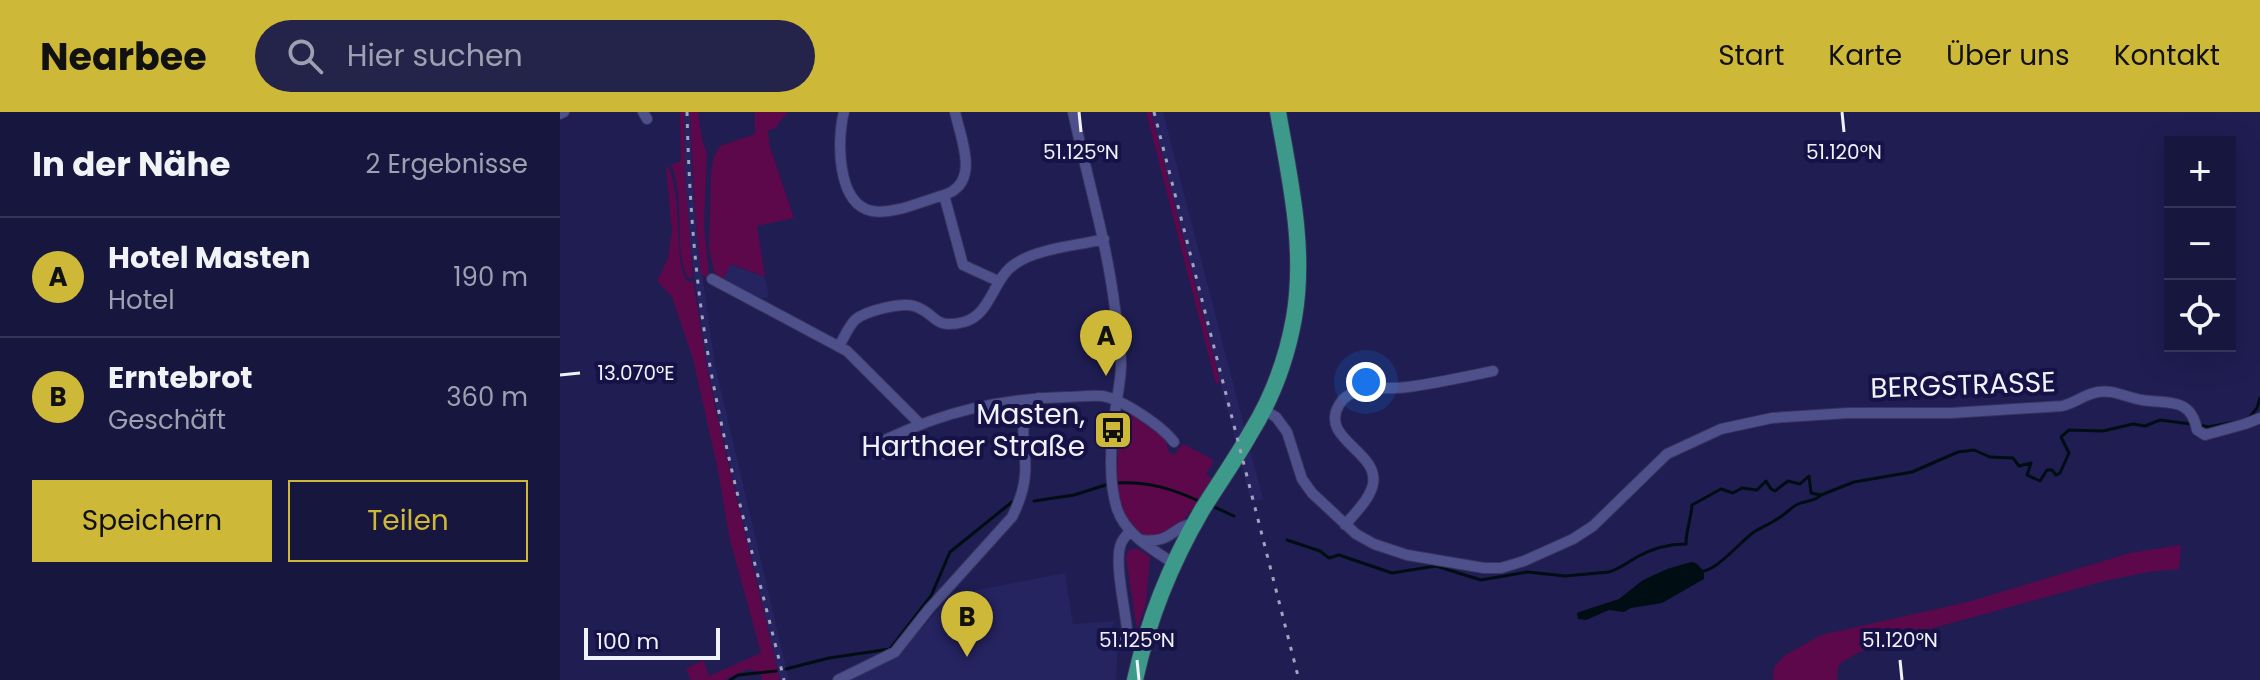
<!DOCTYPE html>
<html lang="de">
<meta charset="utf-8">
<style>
:root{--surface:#17163e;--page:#242349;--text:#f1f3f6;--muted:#9e9fb0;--line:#363558;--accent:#ceb837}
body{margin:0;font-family:Poppins,sans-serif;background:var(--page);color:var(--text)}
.controls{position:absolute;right:24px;top:24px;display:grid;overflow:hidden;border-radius:0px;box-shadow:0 8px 32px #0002}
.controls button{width:72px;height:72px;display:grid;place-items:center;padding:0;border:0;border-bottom:2px solid var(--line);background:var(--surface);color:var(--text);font:40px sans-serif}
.scale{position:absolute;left:24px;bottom:20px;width:136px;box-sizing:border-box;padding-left:8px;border:4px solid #f1f2f9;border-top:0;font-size:22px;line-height:28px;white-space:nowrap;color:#f1f2f9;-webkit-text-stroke:6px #161247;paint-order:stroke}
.you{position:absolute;left:806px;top:270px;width:28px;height:28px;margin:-20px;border:6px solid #fff;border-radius:50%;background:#1a73e8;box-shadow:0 0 0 12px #1a73e833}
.badge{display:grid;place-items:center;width:52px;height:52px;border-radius:50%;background:var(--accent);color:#111;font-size:26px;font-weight:700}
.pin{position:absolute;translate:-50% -66px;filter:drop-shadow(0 2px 4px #0008)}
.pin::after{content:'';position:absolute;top:42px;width:28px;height:24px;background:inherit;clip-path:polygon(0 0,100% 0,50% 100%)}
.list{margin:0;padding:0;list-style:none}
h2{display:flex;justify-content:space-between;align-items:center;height:104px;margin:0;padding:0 32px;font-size:34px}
h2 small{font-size:26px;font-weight:400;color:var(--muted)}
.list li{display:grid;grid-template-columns:52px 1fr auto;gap:24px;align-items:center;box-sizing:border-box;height:120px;padding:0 32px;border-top:2px solid var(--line)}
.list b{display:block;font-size:30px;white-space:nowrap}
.list p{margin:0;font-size:26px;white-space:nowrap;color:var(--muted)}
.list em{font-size:26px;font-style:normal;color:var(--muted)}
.actions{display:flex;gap:16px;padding:24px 32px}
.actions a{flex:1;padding:18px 0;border:2px solid var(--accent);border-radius:0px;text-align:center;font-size:28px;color:var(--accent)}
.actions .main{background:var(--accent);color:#111}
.icon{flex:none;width:44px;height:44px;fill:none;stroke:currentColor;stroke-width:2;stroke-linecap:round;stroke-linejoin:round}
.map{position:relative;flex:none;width:1700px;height:568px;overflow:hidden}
header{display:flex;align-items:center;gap:48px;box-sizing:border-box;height:112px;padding:0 40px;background:var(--accent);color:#111}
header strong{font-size:38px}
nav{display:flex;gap:44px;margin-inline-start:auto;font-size:28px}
.search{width:560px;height:72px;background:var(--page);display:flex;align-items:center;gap:20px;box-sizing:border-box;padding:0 28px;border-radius:44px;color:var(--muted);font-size:30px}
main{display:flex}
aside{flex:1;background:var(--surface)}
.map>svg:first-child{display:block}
.built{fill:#252360}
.green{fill:#5d084b}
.water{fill:#000e13}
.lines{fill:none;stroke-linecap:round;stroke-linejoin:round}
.stream{stroke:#000e13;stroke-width:3}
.minor-casing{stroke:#39335d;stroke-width:12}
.primary-casing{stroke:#39335d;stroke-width:18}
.minor{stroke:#4d508a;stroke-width:10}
.primary{stroke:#3d9989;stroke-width:16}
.rail{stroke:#a3a3bb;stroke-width:3;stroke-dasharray:4 8;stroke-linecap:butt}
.ticks{fill:none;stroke:#f1f2f9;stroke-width:3}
.labels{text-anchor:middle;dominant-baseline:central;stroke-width:8;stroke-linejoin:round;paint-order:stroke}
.street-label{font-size:28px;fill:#f1f2f9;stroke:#161247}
.poi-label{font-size:28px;fill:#f1f2f9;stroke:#161247;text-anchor:end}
.ticks-label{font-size:20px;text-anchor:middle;fill:#f1f2f9;stroke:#161247;stroke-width:8;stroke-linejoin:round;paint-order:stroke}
</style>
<header>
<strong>Nearbee</strong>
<div class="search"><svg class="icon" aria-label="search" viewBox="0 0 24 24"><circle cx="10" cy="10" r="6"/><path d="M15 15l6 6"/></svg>Hier suchen</div>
<nav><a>Start</a><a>Karte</a><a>Über uns</a><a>Kontakt</a></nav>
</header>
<main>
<aside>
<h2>In der Nähe<small>2 Ergebnisse</small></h2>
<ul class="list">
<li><span class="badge">A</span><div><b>Hotel Masten</b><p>Hotel</p></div><em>190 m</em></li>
<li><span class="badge">B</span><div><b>Erntebrot</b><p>Geschäft</p></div><em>360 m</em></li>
</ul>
<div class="actions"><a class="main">Speichern</a><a>Teilen</a></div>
</aside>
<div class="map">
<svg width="1700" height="568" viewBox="0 0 1700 568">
<rect width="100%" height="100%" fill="#1f1d52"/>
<path class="built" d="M124 0H130L132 62 138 134 155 253 229 568H220L147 255 130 135 125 62Z
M591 0H603L703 387 691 390Z
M170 152 205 165 209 185 197 187 162 170Z
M505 461 513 512 555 509 549 519 545 520 547 533 558 532 556 568H289L335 545 392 483Z"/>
<path class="green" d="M120 0H124L125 62 133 165 128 166C113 140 126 85 111 53L121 49Z
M130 0H138L142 28 147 41 144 113 149 165 141 163C135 109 132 55 130 0Z
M195 0H228L214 17 208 18 209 32 234 106 197 114 205 165 171 152 162 170 154 159 149 136 151 60 154 44 160 34 195 22Z
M586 0H591L660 269 656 272Z
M108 54C118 78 117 105 119 131 120 144 120 158 127 169L131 170 133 167 147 255 157 303 220 568H202L200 561 189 557 163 568H131L126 557 143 548 149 564 201 541 170 428 158 359 133 247 112 185 97 169 108 146 112 119 106 55Z
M563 297 603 321 609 340 614 343 623 332 652 347 653 351 646 362 652 367C641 383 630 404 614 417 607 423 594 425 585 423 544 410 559 328 563 297Z
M1621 433 1619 457 1589 460 1548 468 1359 520 1297 541 1281 551 1278 555 1277 568H1213L1214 555 1224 544 1261 523 1408 490 1570 441Z
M574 437H578L590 445 586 491 577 518 566 445 568 439Z"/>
<path class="water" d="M1131 450 1136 451 1144 459V467L1102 491 1071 496 1064 500 1049 498 1026 508 1018 507 1017 501 1019 500 1059 487 1083 468 1107 457Z"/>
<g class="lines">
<path class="stream" d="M1689 306 1697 296 1700 286
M1639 313 1649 315 1675 310
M556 371C588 369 613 377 641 390
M474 389 514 383 549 372
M652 394 674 404
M727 428 760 439 769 446 779 443 832 461 876 454 921 468 967 460 1005 464 1049 460C1059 457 1068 450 1077 445 1093 436 1108 432 1126 432 1126 418 1131 407 1132 393L1161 377 1173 381 1182 376 1197 378 1206 369 1211 377 1215 379 1228 369 1240 372 1249 364 1251 381 1261 383 1294 370 1352 360 1398 340 1414 338 1430 345 1453 346 1459 354 1471 351 1467 363 1480 369 1487 358H1492L1496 363 1500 361 1509 341 1501 325 1509 318 1543 319 1573 312 1585 314 1600 308 1631 312
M1144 459C1159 456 1180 430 1194 420 1202 415 1210 412 1217 407 1225 403 1230 396 1238 392 1247 388 1254 390 1261 383
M226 557 269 546 330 537 371 484 390 440 452 390
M170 568 178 563 216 559"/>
<defs>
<path id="minor" d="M83 0 87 7
M284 0C277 26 276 92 312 99 334 103 362 89 384 83
M395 0C401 28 421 71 384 83L403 153 438 169
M513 0C527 66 547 130 555 197 558 215 561 233 561 252 561 266 558 280 556 294 551 326 547 366 557 397 566 423 592 437 613 451
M0 2 4 0
M152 167 287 239 360 312
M279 234C284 226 288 215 295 208 305 199 341 190 354 194 377 201 372 218 404 210 431 203 433 166 455 152 478 136 517 134 544 127
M703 297 716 305 727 320 742 367 752 381 796 422 814 432 847 443 924 456H941L964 449 1013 427 1033 414 1107 342 1161 317 1212 306 1288 301H1391L1502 294C1515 291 1525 282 1538 280 1553 277 1567 286 1582 288 1608 292 1631 285 1637 318L1645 323 1685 312 1700 306
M324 342 327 327C386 299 439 287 505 285 517 285 530 283 542 284 562 287 602 314 614 330
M785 413C795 401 810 387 813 372 819 339 759 327 779 293 783 285 791 281 799 279 814 275 832 277 848 275 877 271 905 265 933 259
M582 428C612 432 612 414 635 411
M551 527 563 524 567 517C565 497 555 453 560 435 561 428 566 424 570 419
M278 568 335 540 369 497 452 405C459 391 464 378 465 363 468 331 453 312 478 286"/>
<path id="primary" d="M575 568C588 508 611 451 642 398 658 372 676 347 691 320 712 286 727 245 734 206 746 137 730 68 718 0"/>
</defs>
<use href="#minor" class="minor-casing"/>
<use href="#primary" class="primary-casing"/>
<use href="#minor" class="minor"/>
<use href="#primary" class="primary"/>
<path class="rail" d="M127 0C129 85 135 170 150 254 169 360 199 464 224 568
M594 0 739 568"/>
</g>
<path class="ticks" d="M519 0 521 20M1282 0 1284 20M0 263 20 261M577 548 579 568M1340 548 1342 568"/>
<defs>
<symbol id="bus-square" viewBox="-11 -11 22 22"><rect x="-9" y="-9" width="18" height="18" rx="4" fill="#ceb837" stroke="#161247"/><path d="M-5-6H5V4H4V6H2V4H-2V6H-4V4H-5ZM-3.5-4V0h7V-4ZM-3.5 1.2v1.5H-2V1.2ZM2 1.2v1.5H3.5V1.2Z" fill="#111"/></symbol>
</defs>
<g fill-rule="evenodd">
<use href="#bus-square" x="531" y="296" width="44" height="44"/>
</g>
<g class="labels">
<g class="street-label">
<text transform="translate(1403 273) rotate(-2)">BERGSTRASSE</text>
</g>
<g class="poi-label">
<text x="525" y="302">Masten,<tspan x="525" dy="32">Harthaer Straße</tspan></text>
</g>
</g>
<g class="ticks-label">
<text x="521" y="47">51.125°N</text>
<text x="1284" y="47">51.120°N</text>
<text x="76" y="268">13.070°E</text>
<text x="577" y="535">51.125°N</text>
<text x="1340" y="535">51.120°N</text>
</g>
</svg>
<div class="controls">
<button>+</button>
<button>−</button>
<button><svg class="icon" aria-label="locate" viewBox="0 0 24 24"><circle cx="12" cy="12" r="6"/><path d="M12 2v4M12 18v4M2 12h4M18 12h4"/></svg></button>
</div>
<div class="scale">100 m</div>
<div class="you"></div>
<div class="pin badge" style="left:546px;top:264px">A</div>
<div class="pin badge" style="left:407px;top:545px">B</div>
</div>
</main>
